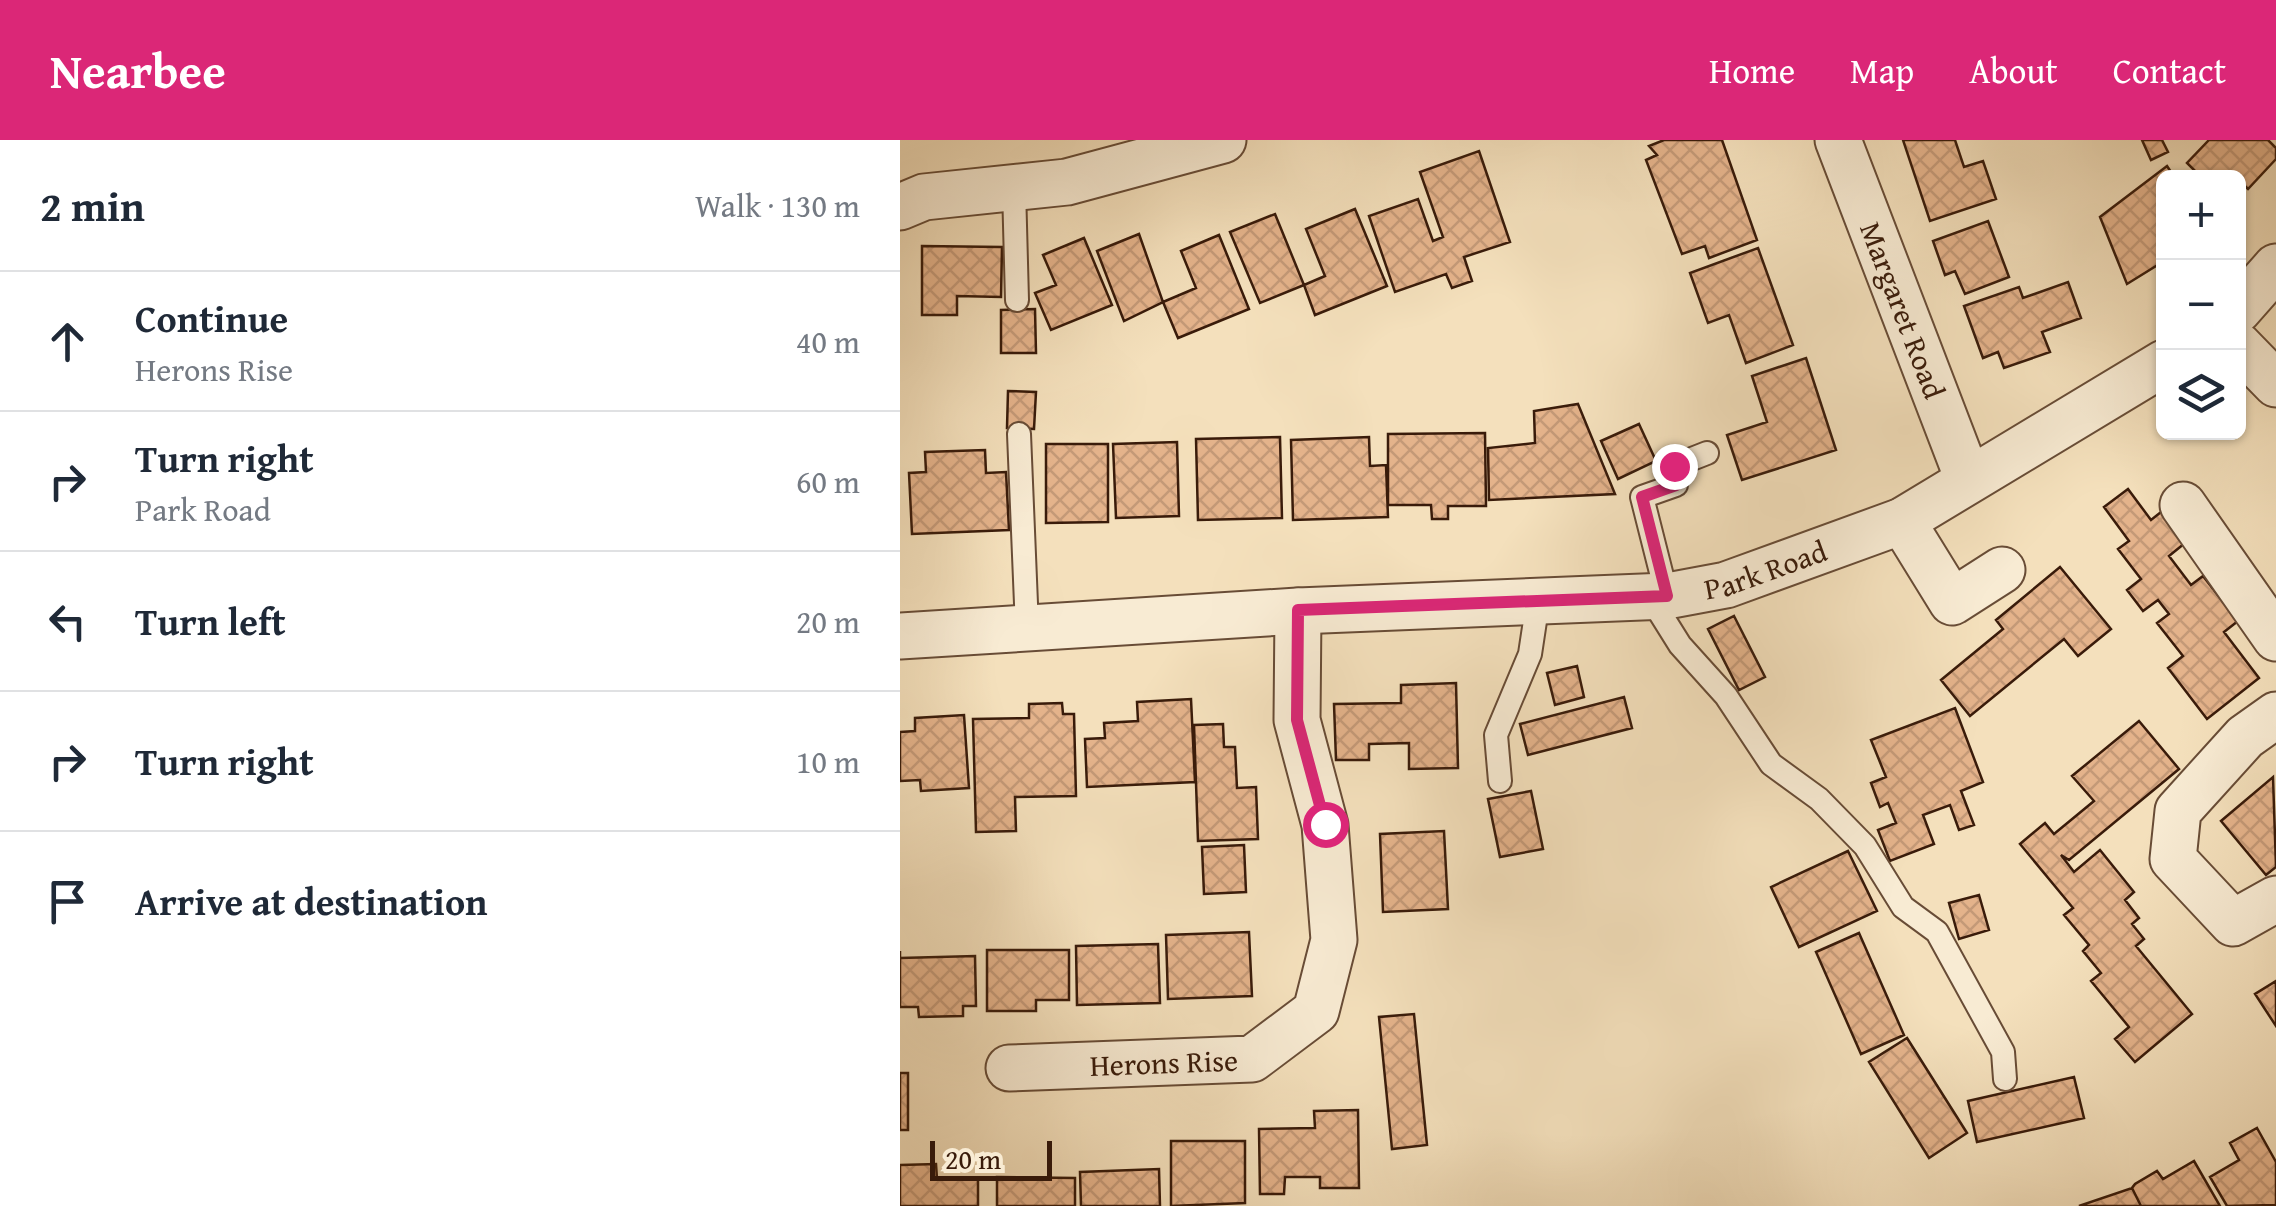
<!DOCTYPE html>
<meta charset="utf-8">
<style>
:root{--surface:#fff;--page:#f6f6f7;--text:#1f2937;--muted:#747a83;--line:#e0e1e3;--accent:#db2777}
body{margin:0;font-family:"Gentium Book Plus",serif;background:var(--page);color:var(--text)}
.controls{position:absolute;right:30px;top:30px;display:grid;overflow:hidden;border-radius:15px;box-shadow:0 2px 8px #0004}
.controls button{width:90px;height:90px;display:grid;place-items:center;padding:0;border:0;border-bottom:2px solid var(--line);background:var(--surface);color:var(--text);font:50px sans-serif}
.scale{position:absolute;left:30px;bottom:25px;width:122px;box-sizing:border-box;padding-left:10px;border:5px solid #391b0a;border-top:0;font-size:28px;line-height:35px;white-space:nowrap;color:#391b0a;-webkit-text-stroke:8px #f8ebd3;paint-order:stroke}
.stop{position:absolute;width:30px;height:30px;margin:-22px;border:8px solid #db2777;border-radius:50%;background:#fff}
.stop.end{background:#db2777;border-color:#fff;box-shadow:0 2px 10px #0008}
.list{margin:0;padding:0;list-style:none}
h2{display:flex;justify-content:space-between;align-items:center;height:130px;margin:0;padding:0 40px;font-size:42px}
h2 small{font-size:32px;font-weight:400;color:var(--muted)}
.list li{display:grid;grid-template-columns:65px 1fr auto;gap:30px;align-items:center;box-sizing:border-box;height:140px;padding:0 40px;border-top:2px solid var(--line)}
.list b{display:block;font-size:38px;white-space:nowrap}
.list p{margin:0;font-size:32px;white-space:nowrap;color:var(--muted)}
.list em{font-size:32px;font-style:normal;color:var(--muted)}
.icon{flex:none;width:55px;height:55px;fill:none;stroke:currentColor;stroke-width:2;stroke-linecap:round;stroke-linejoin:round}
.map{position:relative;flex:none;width:1376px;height:1066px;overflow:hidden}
header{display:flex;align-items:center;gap:60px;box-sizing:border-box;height:140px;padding:0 50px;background:var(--accent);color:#fff}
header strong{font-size:48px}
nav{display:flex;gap:55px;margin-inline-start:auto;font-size:35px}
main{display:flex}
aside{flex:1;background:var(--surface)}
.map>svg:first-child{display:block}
.building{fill:url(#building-cross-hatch);stroke:#391b0a;stroke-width:2.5}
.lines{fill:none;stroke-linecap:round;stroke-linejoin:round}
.lane-casing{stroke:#684c36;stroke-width:26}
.street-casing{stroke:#684c36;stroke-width:49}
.lane{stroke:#f8ebd3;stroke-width:22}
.street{stroke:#f8ebd3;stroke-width:45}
.route{stroke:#db2777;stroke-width:12}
.labels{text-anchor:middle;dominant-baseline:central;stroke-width:9;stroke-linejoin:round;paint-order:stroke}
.street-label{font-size:30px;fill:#391b0a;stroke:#f8ebd3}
</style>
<header>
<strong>Nearbee</strong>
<nav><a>Home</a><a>Map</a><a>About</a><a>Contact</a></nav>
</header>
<main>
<aside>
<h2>2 min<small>Walk · 130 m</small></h2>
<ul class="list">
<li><svg class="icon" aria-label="ahead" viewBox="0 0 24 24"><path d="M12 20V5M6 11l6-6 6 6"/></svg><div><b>Continue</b><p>Herons Rise</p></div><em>40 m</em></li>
<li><svg class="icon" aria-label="right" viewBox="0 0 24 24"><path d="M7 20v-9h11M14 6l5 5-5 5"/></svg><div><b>Turn right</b><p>Park Road</p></div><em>60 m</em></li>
<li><svg class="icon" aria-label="left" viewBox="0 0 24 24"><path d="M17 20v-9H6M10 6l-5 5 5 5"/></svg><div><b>Turn left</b></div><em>20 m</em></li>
<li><svg class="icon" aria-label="right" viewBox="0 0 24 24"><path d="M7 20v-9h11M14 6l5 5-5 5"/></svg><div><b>Turn right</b></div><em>10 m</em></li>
<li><svg class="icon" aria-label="arrive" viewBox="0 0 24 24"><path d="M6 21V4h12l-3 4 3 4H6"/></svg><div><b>Arrive at destination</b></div></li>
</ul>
</aside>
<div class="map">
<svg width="1376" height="1066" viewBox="0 0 1376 1066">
<defs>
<pattern id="building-cross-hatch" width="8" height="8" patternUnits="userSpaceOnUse" patternTransform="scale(2.5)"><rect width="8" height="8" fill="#e4b38b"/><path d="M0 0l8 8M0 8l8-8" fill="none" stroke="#c49977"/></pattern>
</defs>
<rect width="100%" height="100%" fill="#f4e0bc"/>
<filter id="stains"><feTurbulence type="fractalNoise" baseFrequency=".002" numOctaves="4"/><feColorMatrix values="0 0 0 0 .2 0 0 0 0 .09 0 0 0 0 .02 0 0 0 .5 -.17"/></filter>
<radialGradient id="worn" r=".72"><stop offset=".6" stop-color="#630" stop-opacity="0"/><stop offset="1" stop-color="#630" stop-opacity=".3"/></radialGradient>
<path class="building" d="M764 0H822L857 100 809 118 805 106 782 114 746 20 757 15 749 6Z
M1003 0H1055L1064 27 1083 21 1096 59 1030 81Z
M1242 0H1262L1268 12 1251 20Z
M1309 0H1368L1376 8V19L1348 49 1332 34 1302 38 1287 23Z
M579 11 610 102 564 117 572 141 552 148 546 134 495 152 469 76 518 59 533 101 543 97 520 32Z
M1267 26 1275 38H1264V121L1227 144 1200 77Z
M455 69 487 146 415 175 404 145 425 136 406 89Z
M375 74 404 145 360 163 330 92Z
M1088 81 1109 137 1065 154 1055 131 1045 135 1033 101Z
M239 94 263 162 224 181 197 111Z
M319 95 349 169 278 198 263 162 296 148 281 111Z
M184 98 212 165 151 190 135 153 156 145 143 115Z
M22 106 102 107 101 157 57 156V175H22Z
M858 108 893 205 846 223 829 175 808 183 790 133Z
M1168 142 1181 178 1142 192 1150 212 1104 228 1098 212 1083 218 1064 166 1119 147 1123 158Z
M135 169 136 213H101V170Z
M906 218 936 310 842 340 827 295 867 282 852 236Z
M108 251 136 252 134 289 107 288Z
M678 264 715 354 589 360 588 308 635 303 634 271Z
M739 284 756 321 718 339 701 301Z
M585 293 586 366H548V379H532L531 365H488V294Z
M380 297 382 378 298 380 296 299Z
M469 297 470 326 486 325 488 377 393 380 391 300Z
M277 302 279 376 216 378 213 304Z
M146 304H208V382L146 383Z
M85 310 86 333 106 332 109 390 12 394 9 333 26 332 25 312Z
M1228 349 1251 380 1261 372 1285 403 1269 416 1291 445 1303 436 1338 481 1324 492 1359 538 1307 579 1268 528 1283 516 1257 483 1269 474 1258 460 1243 471 1227 450 1241 439 1218 409 1229 401 1204 367Z
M1160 427 1211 489 1178 516 1164 499 1070 576 1041 540 1103 489 1096 480Z
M834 476 865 537 839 550 808 489Z
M677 526 684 557 655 565 647 533Z
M556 543 558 628 509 629V603L469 604V620H436L434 564 501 563V545Z
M724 557 732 588 628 615 620 584Z
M291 559 295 642 187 647 185 599 205 598 204 583 238 581 237 562Z
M162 563 163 574H174L176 656 115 657 116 691 76 692 73 579 129 578V564Z
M1055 568 1083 642 1061 651 1074 685 1059 690 1050 665 1023 675 1034 704 990 721 978 690 996 683 988 663 980 667 971 643 986 637 971 600Z
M64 575 69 648 21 651 20 640 0 641V592L15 591V578Z
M1239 581 1279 629 1169 720 1161 715 1174 732 1200 710 1234 752 1225 760 1239 778 1232 784 1244 799 1236 806 1292 874 1235 922 1215 899 1229 887 1191 841 1201 833 1183 811 1189 805 1164 775 1173 768 1120 704 1145 683 1154 694 1194 661 1172 636Z
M323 584 324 607H335L337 648 356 647 358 699 298 701 294 585Z
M1373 637 1376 727 1366 735 1321 681Z
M631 651 643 709 600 717 588 659Z
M544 691 548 769 483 772 480 694Z
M344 705 346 752 304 754 302 707Z
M948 711 977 771 899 807 871 747Z
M1079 755 1089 790 1059 799 1049 763Z
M349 792 352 856 268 859 266 795Z
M959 793 1004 895 961 914 916 812Z
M258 804 260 863 177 865 176 806Z
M87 810H169V860H136V871H87Z
M0 811V818L75 816 76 866H63V876L19 877 18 867H0Z
M1376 841V886L1355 854Z
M514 874 527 1005 492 1009 479 877Z
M1007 898 1067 993 1029 1018 969 922Z
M0 933H8V990H0Z
M1174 937 1184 978 1077 1002 1068 961Z
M458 970 459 1048H420V1037H385L384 1054H360L359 989 415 988 414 971Z
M1357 988 1376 1022V1065L1327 1066 1310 1037 1339 1020 1330 1003Z
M271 1001H345V1063L271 1066Z
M1294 1021 1320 1066H1241L1232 1048 1235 1044 1257 1031 1263 1039Z
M36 1024 37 1039 78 1038V1066H0V1025Z
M259 1029 260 1066H181L180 1032Z
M97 1037 175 1038V1066H97Z
M1232 1048 1241 1066H1179Z"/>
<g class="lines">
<defs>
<path id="lane" d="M114 48 117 160
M119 294 127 488
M767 456 742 357 776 345 774 326 807 313
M750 457 780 505 826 556 871 624 919 659 965 706 1003 767 1037 792 1103 912 1105 939
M600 641 596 595 630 514 638 461"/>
<g id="street">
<path id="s1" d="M938 0 1068 339"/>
<path d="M0 67 24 57 167 42 323 0"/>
<path d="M1338 170 1376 127"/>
<path d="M1338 205 1376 244"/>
<path d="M1283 365 1376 498"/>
<path d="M1002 381 1052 462 1102 430"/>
<path id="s2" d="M0 496 398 471 767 456 826 445 1002 381 1264 223"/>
<path d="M1376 575 1345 597 1278 671 1273 719 1333 783 1376 759"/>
<path id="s3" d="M109 928 352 919 416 871 434 800 425 685 397 580 398 471"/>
</g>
</defs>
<use href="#lane" class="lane-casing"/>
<use href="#street" class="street-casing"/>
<use href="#lane" class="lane"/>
<use href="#street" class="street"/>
</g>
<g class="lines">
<path class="route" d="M425 684 397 580 398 470 767 456 742 357 776 345 774 326"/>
</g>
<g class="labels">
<g class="street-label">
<text stroke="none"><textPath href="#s1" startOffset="182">Margaret Road</textPath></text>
<text stroke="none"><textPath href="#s2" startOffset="870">Park Road</textPath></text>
<text stroke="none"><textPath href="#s3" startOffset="155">Herons Rise</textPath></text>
</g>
</g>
<rect width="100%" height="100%" filter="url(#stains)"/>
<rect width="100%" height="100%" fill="url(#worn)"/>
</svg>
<div class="controls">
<button>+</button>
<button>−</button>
<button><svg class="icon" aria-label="layers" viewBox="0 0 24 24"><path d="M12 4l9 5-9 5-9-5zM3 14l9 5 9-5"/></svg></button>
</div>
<div class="scale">20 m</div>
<div class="stop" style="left:425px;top:684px"></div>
<div class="stop end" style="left:774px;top:326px"></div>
</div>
</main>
